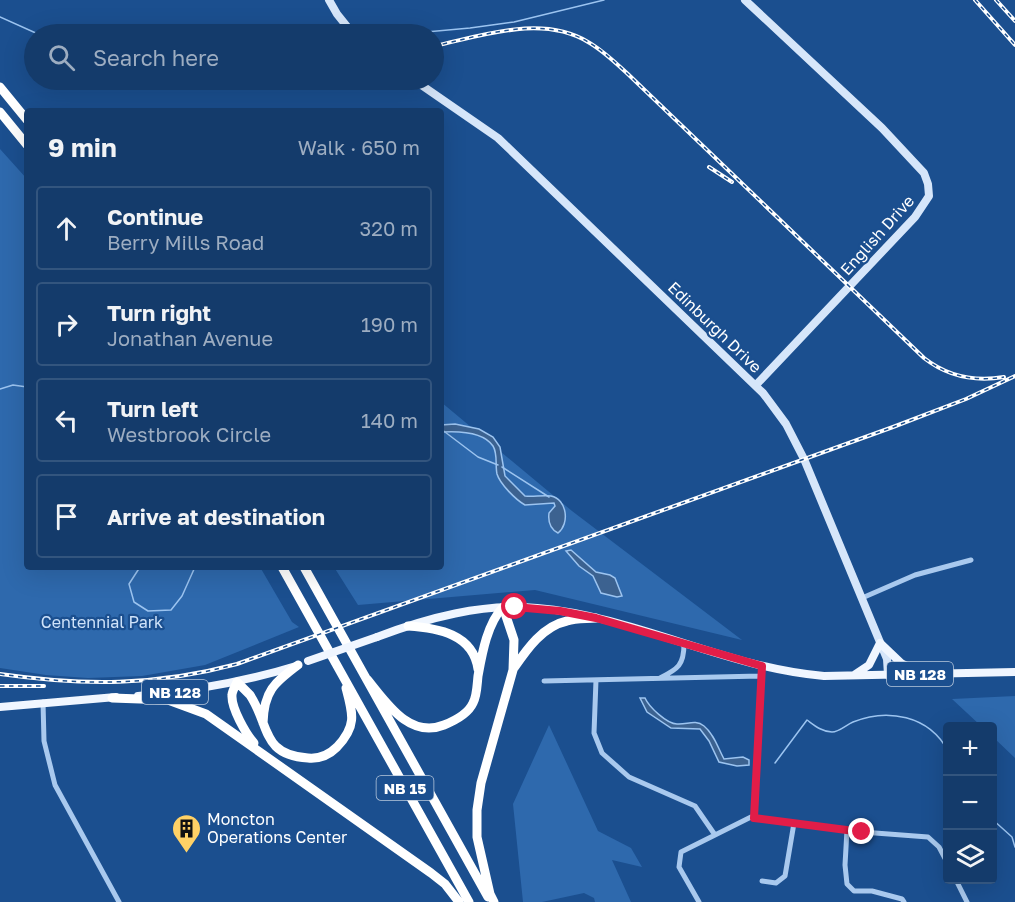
<!DOCTYPE html>
<meta charset="utf-8">
<style>
:root{--surface:#143b6b;--page:#1d4271;--text:#f1f3f6;--muted:#9dadc1;--line:#33557e}
body{margin:0;font-family:"Golos Text",sans-serif;background:var(--page);color:var(--text)}
.controls{position:absolute;right:18px;bottom:18px;display:grid;overflow:hidden;border-radius:6px;box-shadow:0 6px 24px #0002}
.controls button{width:54px;height:54px;display:grid;place-items:center;padding:0;border:0;border-bottom:2px solid var(--line);background:var(--surface);color:var(--text);font:30px sans-serif}
.stop{position:absolute;width:18px;height:18px;margin:-14px;border:4px solid #e11d48;border-radius:50%;background:#fff}
.stop.end{background:#e11d48;border-color:#fff;box-shadow:0 2px 6px #0008}
.list{margin:0;padding:0;list-style:none}
h2{display:flex;justify-content:space-between;align-items:center;height:78px;margin:0;padding:0 24px;font-size:26px}
h2 small{font-size:20px;font-weight:400;color:var(--muted)}
.list li{display:grid;grid-template-columns:39px 1fr auto;gap:18px;align-items:center;box-sizing:border-box;height:84px;margin:0 12px 12px;padding:0 12px;border:2px solid var(--line);border-radius:6px}
.list b{display:block;font-size:22px;white-space:nowrap}
.list p{margin:0;font-size:20px;white-space:nowrap;color:var(--muted)}
.list em{font-size:20px;font-style:normal;color:var(--muted)}
.icon{flex:none;width:33px;height:33px;fill:none;stroke:currentColor;stroke-width:2;stroke-linecap:round;stroke-linejoin:round}
.map{position:relative;flex:none;width:1015px;height:902px;overflow:hidden}
.search{position:absolute;background:var(--surface);box-shadow:0 6px 24px #0002;left:24px;top:24px;width:420px;height:66px;display:flex;align-items:center;gap:15px;box-sizing:border-box;padding:0 21px;border-radius:33px;color:var(--muted);font-size:22px}
.panel{position:absolute;background:var(--surface);box-shadow:0 6px 24px #0002;left:24px;top:108px;width:420px;height:462px;border-radius:6px}
.map>svg:first-child{display:block}
.green{fill:#2e69ad}
.water{fill:#3c6290;stroke:#9cc4f0;stroke-width:1.5}
.lines{fill:none;stroke-linecap:round;stroke-linejoin:round}
.stream{stroke:#9cc4f0;stroke-width:1.5}
.street{stroke:#a9c9ee;stroke-width:5}
.secondary{stroke:#d6e6fa;stroke-width:8}
.primary{stroke:#f0f6ff;stroke-width:8}
.highway{stroke:#fff;stroke-width:9}
.rail-casing{stroke:#fff;stroke-width:4}
.rail{stroke:#1b4f8f;stroke-width:1.5;stroke-dasharray:4.5;stroke-linecap:butt}
.primary-bridge{stroke:#f0f6ff;stroke-width:8}
.route{stroke:#e11d48;stroke-width:8}
.labels{text-anchor:middle;dominant-baseline:central;stroke-width:4.5;stroke-linejoin:round;paint-order:stroke}
.shield{fill:#1b4f8f;stroke:#bbcadd;stroke-width:1.5}
.shield-label{font-size:15px;font-weight:bold;fill:#fff}
.street-label{font-size:16px;fill:#fff;stroke:#1b4f8f}
.park-label{font-size:16px;fill:#cfe3fa;stroke:#1b4f8f}
.poi-label{font-size:16px;fill:#fff;stroke:#1b4f8f;text-anchor:start}
</style>
<div class="map">
<svg width="1015" height="902" viewBox="0 0 1015 902">
<rect width="100%" height="100%" fill="#1b4f8f"/>
<path class="green" d="M0 149 27 179V567H260L292 622 299 627 205 665 142 676 88 678 46 675 0 668Z
M441 402 572 511 742 640 535 590 358 605 334 567H441Z
M1015 696V758L993 737 992 726H981L952 699Z
M549 725 598 831 631 848 642 867 612 860 631 902H595L594 898 584 893 542 902H523L513 804Z"/>
<path class="water" d="M455 424 479 429 493 437 500 447 505 476 525 496C533 497 542 495 551 496 567 499 570 524 558 533 550 529 548 521 549 513L555 506 554 503 525 505C516 500 500 484 497 474 495 465 498 454 493 446 483 431 457 431 441 432V425Z
M571 550 596 572 610 575 615 578 622 596 617 597 601 593 593 576 579 566 566 551Z
M640 698H645C649 707 667 724 677 724 687 725 695 719 704 726 714 734 718 748 724 759L743 757 749 760V765L737 766 719 762 709 741 700 729 671 728 647 712Z"/>
<g class="lines">
<path class="stream" d="M0 17 38 34
M353 28 415 33 470 28 514 22 604 0
M277 34 324 25 342 27
M0 389 13 385 27 387
M441 429 478 457 498 465
M502 467 549 497
M140 567 129 584 134 602 148 611 171 610 182 596 195 567
M775 763 807 720C814 725 822 732 832 732 839 732 846 725 853 722 887 708 929 715 948 751
M992 819 1012 837 1015 847"/>
<path class="street" d="M862 598 915 575 971 560
M660 678C678 669 684 665 684 644
M596 680 594 733 602 753 629 777 695 806 715 835
M544 681 760 676
M43 702 44 741 55 785 119 902
M754 818 762 666
M847 830 845 865 847 884 854 891H872L902 899 904 902
M956 880 967 902
M762 881 776 883 785 876 794 823
M699 902 679 867 681 852 751 817 862 832 928 837 939 847 948 864"/>
<path class="secondary" d="M329 0 337 14 353 34
M745 0 882 128 924 173 928 184 929 196 915 217 756 385
M414 80 498 138 763 393 786 424 804 459 887 659 888 675"/>
<path class="primary" d="M377 637C427 618 482 603 537 608 635 616 726 668 824 676L1015 672
M854 675 869 665 880 643 901 663 919 672
M138 696C192 691 244 682 296 666
M0 707 116 697"/>
<path class="highway" d="M0 87 27 120
M0 112 27 145
M282 567 469 902
M304 567 488 897
M408 626C438 628 473 634 478 669
M514 668C527 649 543 626 567 621 576 618 587 619 596 618
M367 679C386 702 409 739 444 725 454 721 468 714 473 703 477 696 477 685 478 676 482 654 487 624 503 607L514 640 513 670 481 783 477 810V837L490 894 494 902
M112 698 168 700 206 714 431 873 445 884 459 902
M263 723C264 691 274 683 298 665
M254 743C246 734 231 708 232 695 232 691 236 685 237 682 241 686 246 691 250 695 270 725 261 755 308 758 319 759 329 755 337 747 357 726 353 714 346 688"/>
<defs>
<path id="rail" d="M975 0 1015 45
M996 0 1015 21
M434 46C482 36 542 14 588 42 604 51 618 65 631 77L924 358C947 376 974 382 1004 377
M709 167 732 182
M0 674C84 686 155 686 237 664L893 427 966 399 1015 376
M0 686H44"/>
</defs>
<use href="#rail" class="rail-casing"/>
<use href="#rail" class="rail"/>
<path class="primary-bridge" d="M308 661 377 637"/>
</g>
<g class="lines">
<path class="route" d="M515 607 560 611 596 618 762 666 754 818 862 832"/>
</g>
<defs>
<symbol id="building-pin" viewBox="-11 -11 22 30"><path d="M0 17L-7.5 6A9.5 9.5 0 1 1 7.5 6Z" fill="#ffd166" stroke="#1b4f8f"/><path d="M-4-6H4V6H1V3H-1V6H-4ZM-2.5-4.3h1.7v1.8h-1.7ZM.8-4.3h1.7v1.8H.8ZM-2.5-1h1.7V.8h-1.7ZM.8-1h1.7V.8H.8Z" fill="#111"/></symbol>
</defs>
<g fill-rule="evenodd">
<use href="#building-pin" x="170" y="812" width="33" height="45"/>
</g>
<g class="labels">
<g class="shield">
<rect x="887" y="662" width="66" height="24" rx="4.5"/>
<rect x="142" y="680" width="66" height="24" rx="4.5"/>
<rect x="376.5" y="776" width="57" height="24" rx="4.5"/>
</g>
<g class="shield-label">
<text x="920" y="674">NB 128</text>
<text x="175" y="692">NB 128</text>
<text x="405" y="788">NB 15</text>
</g>
<g class="street-label">
<text transform="translate(877 235) rotate(-48)">English Drive</text>
<text transform="translate(715 327) rotate(44)">Edinburgh Drive</text>
</g>
<g class="park-label">
<text x="102" y="622">Centennial Park</text>
</g>
<g class="poi-label">
<text x="207" y="819">Moncton<tspan x="207" dy="18">Operations Center</tspan></text>
</g>
</g>
</svg>
<div class="controls">
<button>+</button>
<button>−</button>
<button><svg class="icon" aria-label="layers" viewBox="0 0 24 24"><path d="M12 4l9 5-9 5-9-5zM3 14l9 5 9-5"/></svg></button>
</div>
<div class="stop" style="left:515px;top:607px"></div>
<div class="stop end" style="left:862px;top:832px"></div>
<div class="search"><svg class="icon" aria-label="search" viewBox="0 0 24 24"><circle cx="10" cy="10" r="6"/><path d="M15 15l6 6"/></svg>Search here</div>
<section class="panel">
<h2>9 min<small>Walk · 650 m</small></h2>
<ul class="list">
<li><svg class="icon" aria-label="ahead" viewBox="0 0 24 24"><path d="M12 20V5M6 11l6-6 6 6"/></svg><div><b>Continue</b><p>Berry Mills Road</p></div><em>320 m</em></li>
<li><svg class="icon" aria-label="right" viewBox="0 0 24 24"><path d="M7 20v-9h11M14 6l5 5-5 5"/></svg><div><b>Turn right</b><p>Jonathan Avenue</p></div><em>190 m</em></li>
<li><svg class="icon" aria-label="left" viewBox="0 0 24 24"><path d="M17 20v-9H6M10 6l-5 5 5 5"/></svg><div><b>Turn left</b><p>Westbrook Circle</p></div><em>140 m</em></li>
<li><svg class="icon" aria-label="arrive" viewBox="0 0 24 24"><path d="M6 21V4h12l-3 4 3 4H6"/></svg><div><b>Arrive at destination</b></div></li>
</ul>
</section>
</div>
